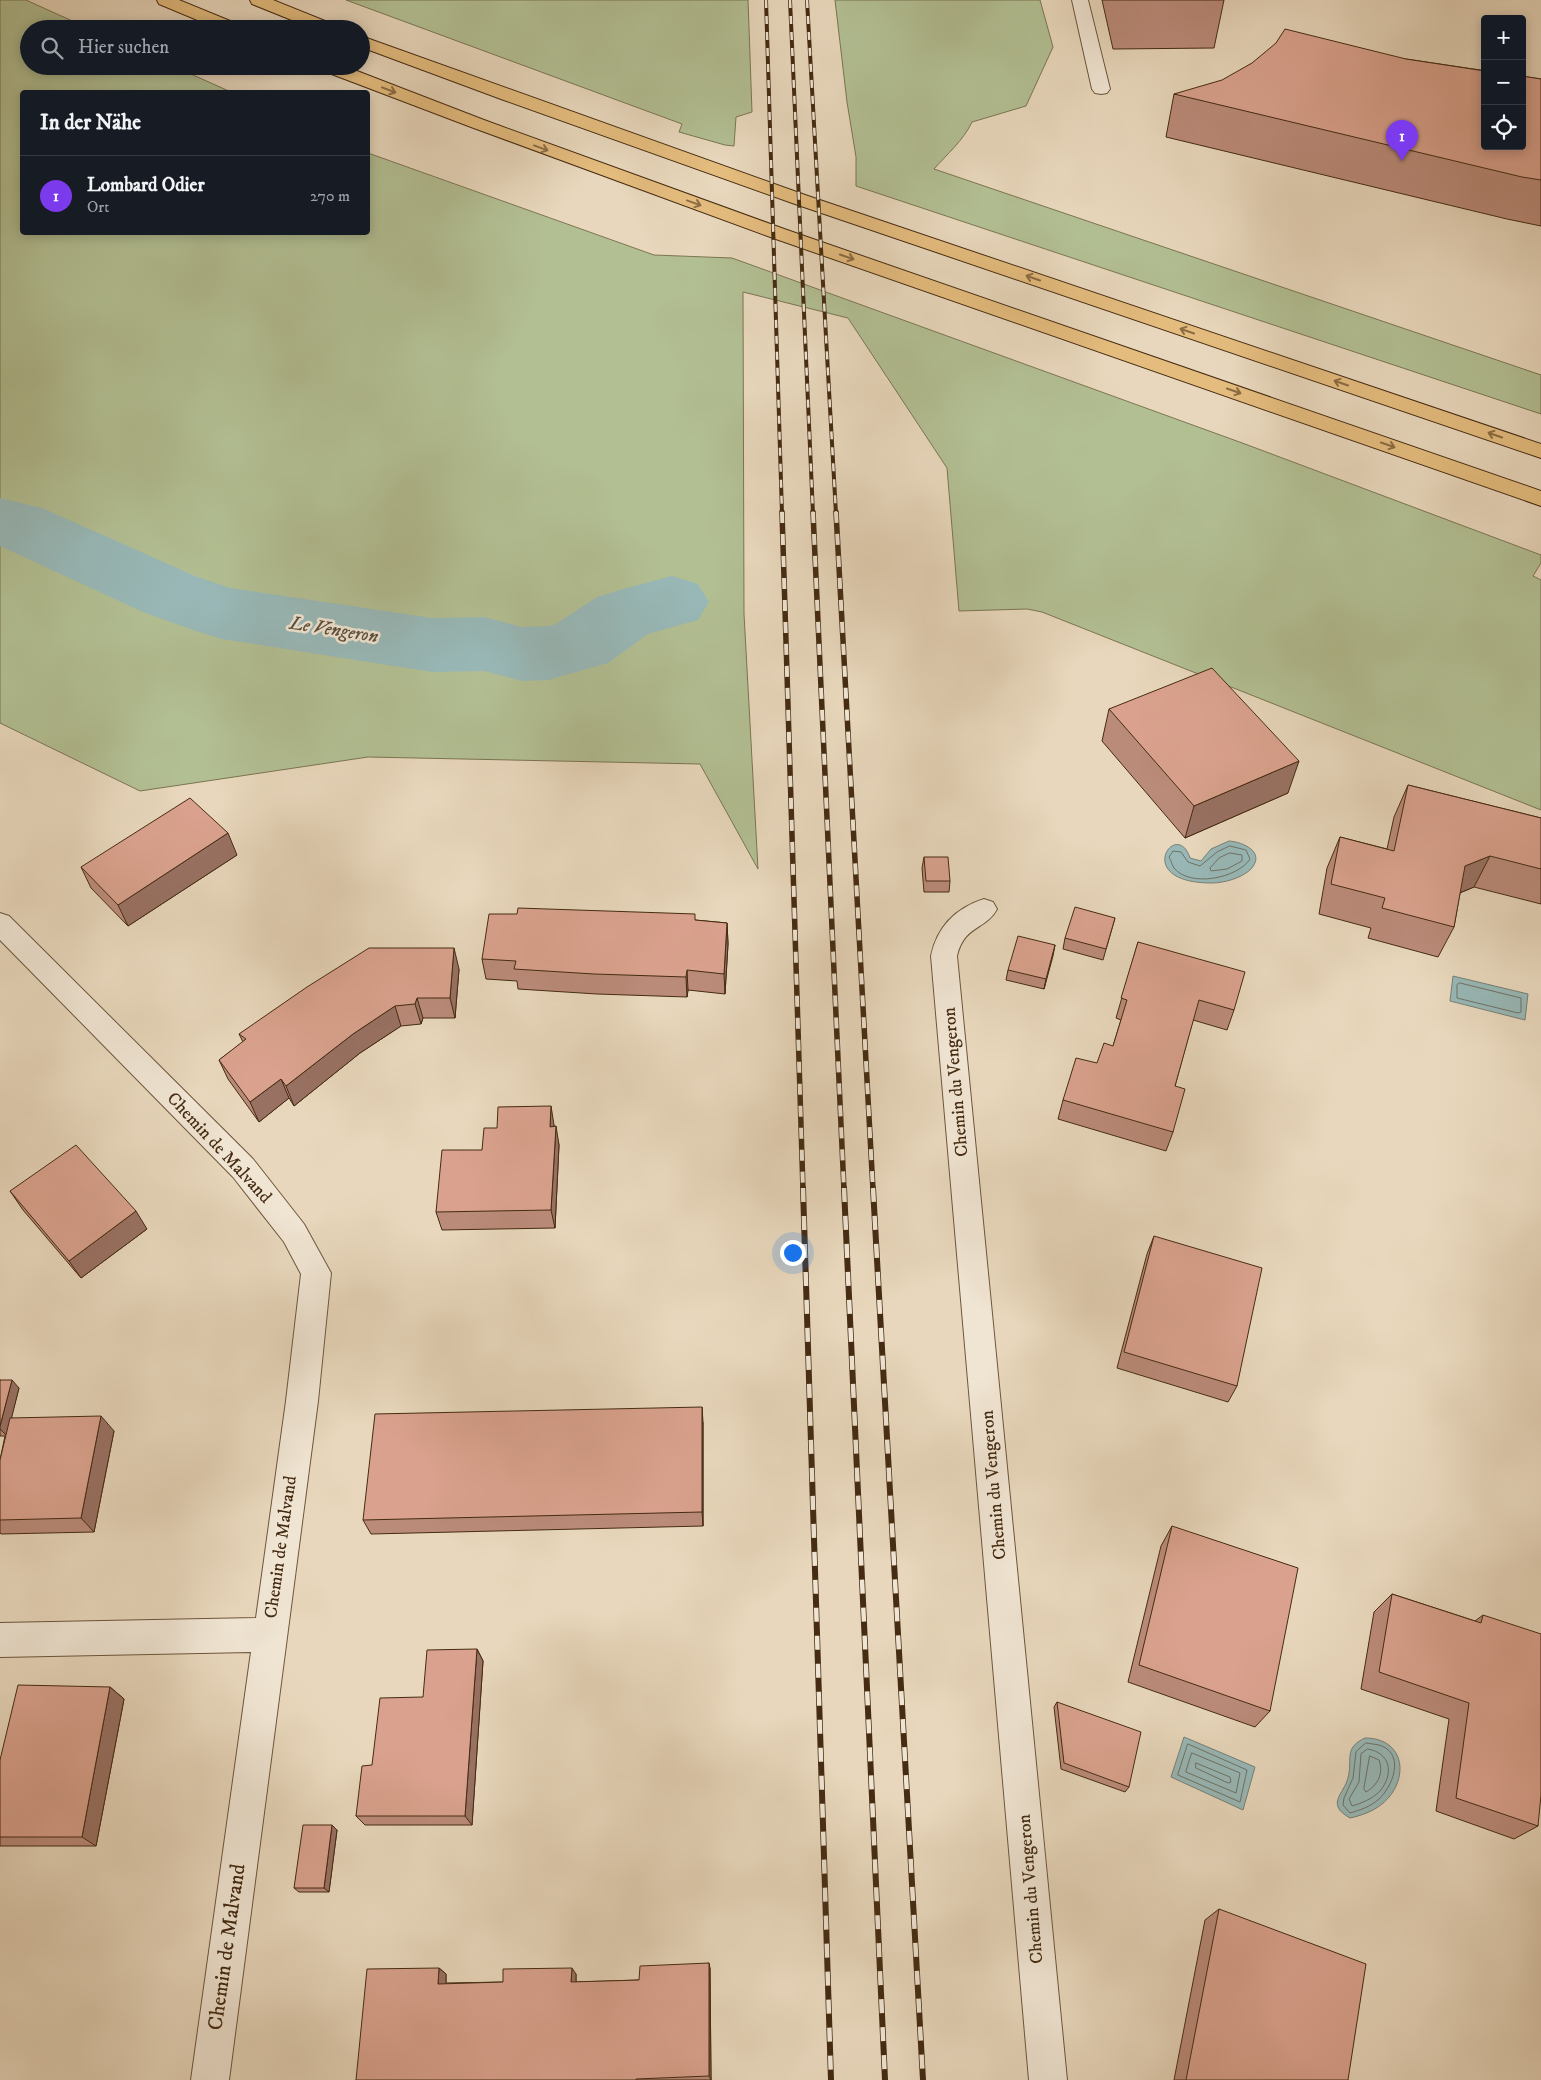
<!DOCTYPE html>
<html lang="de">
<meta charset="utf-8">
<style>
:root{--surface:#171b24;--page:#20242c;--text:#f1f3f6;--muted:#9ea1a6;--line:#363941;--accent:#7c3aed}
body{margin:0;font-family:"IM FELL DW Pica",serif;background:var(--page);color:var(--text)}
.controls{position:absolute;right:15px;top:15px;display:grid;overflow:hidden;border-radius:5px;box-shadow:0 2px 12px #0003}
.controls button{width:45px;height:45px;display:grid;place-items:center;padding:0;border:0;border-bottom:1px solid var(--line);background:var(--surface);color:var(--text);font:25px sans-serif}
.you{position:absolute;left:792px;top:1252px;width:18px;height:18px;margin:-12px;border:4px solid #fff;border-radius:50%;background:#1a73e8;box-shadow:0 0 0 8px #1a73e833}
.badge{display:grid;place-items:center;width:32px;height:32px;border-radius:50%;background:var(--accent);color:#fff;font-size:16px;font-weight:700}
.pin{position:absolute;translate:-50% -41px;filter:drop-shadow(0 1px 2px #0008)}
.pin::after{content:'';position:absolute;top:26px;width:18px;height:15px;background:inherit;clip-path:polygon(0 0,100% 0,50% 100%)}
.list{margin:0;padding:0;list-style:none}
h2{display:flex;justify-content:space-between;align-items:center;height:65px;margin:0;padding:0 20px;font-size:21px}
h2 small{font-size:16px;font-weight:400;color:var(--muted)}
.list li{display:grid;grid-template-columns:32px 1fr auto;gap:15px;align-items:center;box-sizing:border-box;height:80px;padding:0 20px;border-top:1px solid var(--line)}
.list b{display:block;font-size:19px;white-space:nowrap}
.list p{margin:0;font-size:16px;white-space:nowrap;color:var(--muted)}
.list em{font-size:16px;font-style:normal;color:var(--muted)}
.icon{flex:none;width:28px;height:28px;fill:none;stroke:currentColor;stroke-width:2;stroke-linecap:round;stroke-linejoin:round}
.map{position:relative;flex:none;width:1541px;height:2080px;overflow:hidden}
.search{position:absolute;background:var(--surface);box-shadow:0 2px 12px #0003;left:20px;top:20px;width:350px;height:55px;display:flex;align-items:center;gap:12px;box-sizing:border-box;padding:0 18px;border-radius:28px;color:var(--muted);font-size:19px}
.panel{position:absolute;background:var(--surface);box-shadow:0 2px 12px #0003;left:20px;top:90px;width:350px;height:145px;border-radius:5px}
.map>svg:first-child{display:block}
.green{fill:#b2bf93;stroke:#7b7552}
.water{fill:#98b8b7;stroke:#768075}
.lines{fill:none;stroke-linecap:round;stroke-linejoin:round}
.shore{stroke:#6e7264;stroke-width:1}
.river{fill:#98b8b7;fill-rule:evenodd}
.minor-casing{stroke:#6d563c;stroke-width:2}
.motorway-casing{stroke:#442b12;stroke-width:2}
.minor{fill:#f0e5d3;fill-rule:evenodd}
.motorway{fill:#e4bc7e;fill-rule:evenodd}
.rail-far2-casing{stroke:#442b12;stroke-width:4}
.rail-far1-casing{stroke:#442b12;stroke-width:5.5}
.rail-casing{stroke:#442b12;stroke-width:6}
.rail-far2{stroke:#f0e5d3;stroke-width:2.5;stroke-dasharray:8;stroke-linecap:butt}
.rail-far1{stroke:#f0e5d3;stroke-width:4;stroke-dasharray:11;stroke-linecap:butt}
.rail{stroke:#f0e5d3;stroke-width:4.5;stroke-dasharray:14;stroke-linecap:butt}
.wall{fill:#bb8b7a;stroke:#442b12}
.shaded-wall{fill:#997163;stroke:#442b12}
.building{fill:#daa28e;stroke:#442b12}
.oneway{stroke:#8c6c43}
.labels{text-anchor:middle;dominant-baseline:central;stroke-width:5;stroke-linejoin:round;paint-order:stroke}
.street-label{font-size:18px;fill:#442b12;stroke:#f0e5d3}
.water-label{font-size:19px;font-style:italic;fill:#594e3b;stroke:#f0e5d3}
.near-street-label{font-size:21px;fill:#442b12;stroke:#f0e5d3}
</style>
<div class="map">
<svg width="1541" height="2080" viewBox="0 0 1541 2080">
<rect width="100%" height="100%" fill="#e8d7bc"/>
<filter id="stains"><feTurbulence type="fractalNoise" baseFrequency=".004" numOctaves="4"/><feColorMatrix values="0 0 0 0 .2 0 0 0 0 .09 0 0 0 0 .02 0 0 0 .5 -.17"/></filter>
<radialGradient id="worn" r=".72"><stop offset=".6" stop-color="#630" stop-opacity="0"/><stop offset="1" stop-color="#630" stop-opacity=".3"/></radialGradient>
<path class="green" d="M0 0H26L90 29H29V66H173L231 92H22V232H368V153L654 255 732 258 1245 444 1541 555V563L1533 576 1541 580V810L1042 612 1027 609 959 611 947 468 848 318 743 292 744 614 758 869 700 764 368 757 140 791 0 723Z
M346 0H748L752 112 736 117 734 146 725 145 679 132 682 124Z
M835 0H1040L1053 47 1026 106 972 122C963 141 947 154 934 169L1541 375V414L856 186V157L847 102Z"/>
<path class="water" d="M1229 841C1243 842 1266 852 1251 869 1242 878 1224 883 1212 883 1130 883 1177 817 1190 858L1201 861 1211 849Z
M1453 976 1528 994 1525 1020 1450 1001Z
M1184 1737 1255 1767 1243 1810 1171 1777Z
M1365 1738C1406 1738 1410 1781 1382 1804 1374 1811 1360 1816 1350 1818 1325 1804 1344 1794 1348 1778 1353 1760 1343 1748 1365 1738Z"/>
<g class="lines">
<path class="shore" d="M1230 846 1246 850 1250 859C1238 878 1190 888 1174 868 1172 865 1171 860 1169 857L1173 851 1181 852 1188 862 1200 866 1217 852Z
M1230 853 1242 855V861L1227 869 1211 871 1210 868 1219 858Z
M1460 983 1521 998V1012L1518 1013 1457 998V985Z
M1366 1743C1371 1744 1377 1744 1382 1746 1405 1756 1392 1787 1379 1799 1370 1807 1360 1810 1350 1813L1343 1805 1344 1798 1353 1778 1356 1752Z
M1188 1744 1247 1770 1240 1802 1178 1775Z
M1368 1749C1391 1753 1394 1774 1380 1791 1372 1799 1362 1803 1352 1806L1349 1799 1359 1782 1361 1754Z
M1192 1753 1240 1773 1236 1793 1186 1772Z
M1370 1756 1379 1760C1384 1773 1378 1785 1366 1792L1364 1789Z
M1196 1763 1230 1777 1231 1782 1228 1783 1196 1768Z"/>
<path class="river" d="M0 498 42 508 195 576 230 588 432 618 484 617 522 627 548 626 556 624 597 597 623 589 672 576 698 584 709 602 698 620 648 634 608 663 548 680 522 681 484 671 432 672 222 639 196 631 143 612 0 546Z"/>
<defs>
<path id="minor" d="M1072 0H1088L1110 89 1107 93 1101 94 1095 93 1092 89Z
M984 899 993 902 997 909C986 930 964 925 957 956L1067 2080H1029L931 956C937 927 956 908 984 899Z
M0 913 9 916 253 1159 304 1224 331 1273 318 1401 229 2080H191L251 1652 0 1657V1623L256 1618 286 1401 301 1274 284 1242 233 1177 0 940Z"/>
<path id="motorway" d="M157 0H179L240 25 242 29H219L159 4Z
M250 0H273L335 25 337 29H314L252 4Z
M361 36 808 196 1541 444V458L795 204 501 99 361 47Z
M318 66H344L484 120 787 230 1541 491V506L773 238 471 127 321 70Z"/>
</defs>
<use href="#minor" class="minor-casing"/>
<use href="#motorway" class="motorway-casing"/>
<use href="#minor" class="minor"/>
<use href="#motorway" class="motorway"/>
<defs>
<path id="rail-far2" d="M766 0 782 514
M790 0 813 514
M807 0 836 514"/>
<path id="rail-far1" d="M782 512 803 1190
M813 512 844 1190
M836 512 873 1190"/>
<path id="rail" d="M803 1188 831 2080
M844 1188 885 2080
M873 1188 923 2080"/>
</defs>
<use href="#rail-far2" class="rail-far2-casing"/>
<use href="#rail-far1" class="rail-far1-casing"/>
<use href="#rail" class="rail-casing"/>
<use href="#rail-far2" class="rail-far2"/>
<use href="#rail-far1" class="rail-far1"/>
<use href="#rail" class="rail"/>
</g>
<path class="wall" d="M1102 0H1224L1214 48 1113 49Z
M1406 59 1541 79V226L1507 219 1166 137 1174 94Z
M1109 709 1288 793 1185 838 1102 741Z
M1408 785 1541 818V904L1474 887 1460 893 1454 927 1438 957 1368 938 1371 928 1319 914 1327 868 1340 837 1387 849 1394 817Z
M237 855 128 926 91 888 81 867Z
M924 857 950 881 949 892H924L922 868Z
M1115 918 1103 960 1063 949 1065 938Z
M695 920 727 923 728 944 725 994 688 990 687 997 597 994 518 989 517 981 486 979 482 959Z
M1138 942 1234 1010 1227 1030 1193 1020 1175 1086 1173 1132 1166 1151 1058 1119 1063 1100 1113 1046 1121 1020 1116 1018Z
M1055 945 1044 989 1006 980 1008 970Z
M459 969 455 1018H423L421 1024 401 1026 360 1053 294 1106 289 1098 259 1122 228 1079 219 1060 243 1042 239 1034Z
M554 1125 559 1145 555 1228 442 1230 436 1212 482 1150 497 1128Z
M10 1191 147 1229 81 1278 23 1210Z
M1154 1236 1237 1386 1228 1402 1117 1368 1147 1254Z
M0 1380 19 1388 11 1418 114 1431 94 1532 1 1534 0 1533V1460L5 1436H0Z
M703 1422V1526L371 1534 363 1520Z
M1172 1526 1270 1711 1255 1727 1128 1682 1161 1546Z
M1392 1594 1475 1621 1483 1615 1538 1826 1514 1839 1436 1811 1449 1719 1361 1689 1374 1612Z
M477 1649 483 1661 472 1825H365L356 1816 372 1765 423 1697Z
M110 1687 124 1699 96 1846H0V1760Z
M1057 1702 1129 1787 1125 1792 1061 1769 1054 1707Z
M337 1830 329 1892H299L294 1888Z
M1219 1909 1348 2080H1174L1205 1920Z
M709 1963 710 1969 711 2080H356L439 1968 446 1974V1983L503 1982 576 1974V1982L639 1980Z"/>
<path class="shaded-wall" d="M1299 761 1288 793 1185 838 1194 806Z
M228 833 237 855 128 926 118 905Z
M1490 856 1474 887 1449 897 1465 866Z
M727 923 728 944 725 994 724 974Z
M1055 945 1053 956 1044 989 1046 979Z
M454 948 459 969 455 1018 450 998Z
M687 970 688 990 687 997 686 977Z
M417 998 423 1018 421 1024 415 1004Z
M395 1006 401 1026 360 1053 294 1106 286 1086 353 1034Z
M281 1079 289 1098 259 1122 250 1102Z
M551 1106 554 1125 553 1146 550 1127Z
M556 1126 559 1145 555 1228 551 1210Z
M136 1211 147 1229 81 1278 69 1261Z
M12 1380 19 1388 7 1436 0 1429V1426Z
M702 1407 703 1422V1526L702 1512Z
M101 1416 114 1431 94 1532 81 1518Z
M477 1649 483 1661 472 1825 465 1816Z
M110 1687 124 1699 96 1846 82 1837Z
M332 1825 337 1830 329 1892 324 1888Z
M709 1963 710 1969 711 2080 709 2076Z
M439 1968 446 1974V1989L438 1984Z
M572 1968 576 1974V1988L571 1982Z"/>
<path class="building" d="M1285 29 1406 59 1485 71V146H1522V76L1541 79V180L1522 177 1174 94 1222 80 1252 63 1276 43Z
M1212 668 1299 761 1194 806 1109 709Z
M1408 785 1541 818V869L1490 856 1465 866 1454 927 1382 908 1385 898 1331 884 1340 837 1394 851Z
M190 798 228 833 118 905 81 867Z
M924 857H948L950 881H926Z
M1075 907 1115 918 1106 949 1065 938Z
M518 908 695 914V920L727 923 724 974 687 970 686 977 594 974 514 969 516 961 482 959 489 914H517Z
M1018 936 1055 945 1046 979 1008 970Z
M1138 942 1245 972 1234 1010 1199 1000 1175 1086 1185 1089 1173 1132 1063 1100 1076 1058 1097 1063 1104 1043 1113 1046 1127 1000 1121 998Z
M369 948H454L450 998H417L415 1004 395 1006 353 1034 286 1086 281 1079 250 1102 219 1060 246 1039 239 1034 307 987Z
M551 1106 550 1127 556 1126 551 1210 436 1212 442 1150H482L484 1128H497L498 1107Z
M76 1145 136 1211 69 1261 10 1191Z
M1154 1236 1262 1268 1237 1386 1124 1352Z
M0 1380H12L0 1426Z
M702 1407V1512L363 1520 375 1414Z
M101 1416 81 1518 0 1520V1460L10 1418Z
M1172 1526 1298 1568 1270 1711 1139 1665Z
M1392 1594 1481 1623 1483 1615 1541 1634V1795L1538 1826 1456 1798 1469 1703 1379 1672Z
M477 1649 465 1816H356L362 1766 372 1765 380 1698 423 1697 427 1650Z
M18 1685 110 1687 82 1837H0V1760Z
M1057 1702 1141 1732 1129 1787 1064 1763Z
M303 1825H332L324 1888H294Z
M1219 1909 1366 1964 1348 2080H1186Z
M709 1963V2076L636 2079V2080H356L367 1969 439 1968 438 1984 503 1982V1969L572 1968 571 1982 639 1980 640 1966Z"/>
<defs><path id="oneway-shaft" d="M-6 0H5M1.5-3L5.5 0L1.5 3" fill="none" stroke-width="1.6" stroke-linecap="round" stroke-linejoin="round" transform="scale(1.25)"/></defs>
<g class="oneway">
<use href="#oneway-shaft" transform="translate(389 90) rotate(21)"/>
<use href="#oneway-shaft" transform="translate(541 148) rotate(20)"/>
<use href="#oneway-shaft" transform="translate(694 203) rotate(20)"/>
<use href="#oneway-shaft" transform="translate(847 257) rotate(19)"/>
<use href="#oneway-shaft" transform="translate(1033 278) rotate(-161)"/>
<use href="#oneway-shaft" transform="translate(1187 331) rotate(-161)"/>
<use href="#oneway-shaft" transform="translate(1341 383) rotate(-161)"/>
<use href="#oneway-shaft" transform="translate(1234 391) rotate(19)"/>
<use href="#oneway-shaft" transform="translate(1495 435) rotate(-161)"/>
<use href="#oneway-shaft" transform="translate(1388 445) rotate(19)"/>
</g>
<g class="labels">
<g class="street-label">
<text transform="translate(956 1082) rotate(-95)">Chemin du Vengeron</text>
<text transform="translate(219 1148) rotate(47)">Chemin de Malvand</text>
<text transform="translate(994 1485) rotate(-95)">Chemin du Vengeron</text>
<text transform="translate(281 1547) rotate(-82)">Chemin de Malvand</text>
<text transform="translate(1031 1889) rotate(-95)">Chemin du Vengeron</text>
</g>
<g class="water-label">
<text transform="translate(334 630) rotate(9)">Le Vengeron</text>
</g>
<g class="near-street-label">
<text transform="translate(227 1947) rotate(-82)">Chemin de Malvand</text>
</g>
</g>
<rect width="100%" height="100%" filter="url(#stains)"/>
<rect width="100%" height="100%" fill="url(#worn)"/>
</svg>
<div class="controls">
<button>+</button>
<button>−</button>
<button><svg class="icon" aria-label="locate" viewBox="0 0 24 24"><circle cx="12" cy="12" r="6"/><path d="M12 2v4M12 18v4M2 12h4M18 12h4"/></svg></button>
</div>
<div class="you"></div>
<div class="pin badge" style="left:1402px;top:161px">1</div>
<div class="search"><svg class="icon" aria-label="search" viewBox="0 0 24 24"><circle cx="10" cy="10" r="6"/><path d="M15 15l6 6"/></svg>Hier suchen</div>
<section class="panel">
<h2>In der Nähe<small></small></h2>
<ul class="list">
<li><span class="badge">1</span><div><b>Lombard Odier</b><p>Ort</p></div><em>270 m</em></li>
</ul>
</section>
</div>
